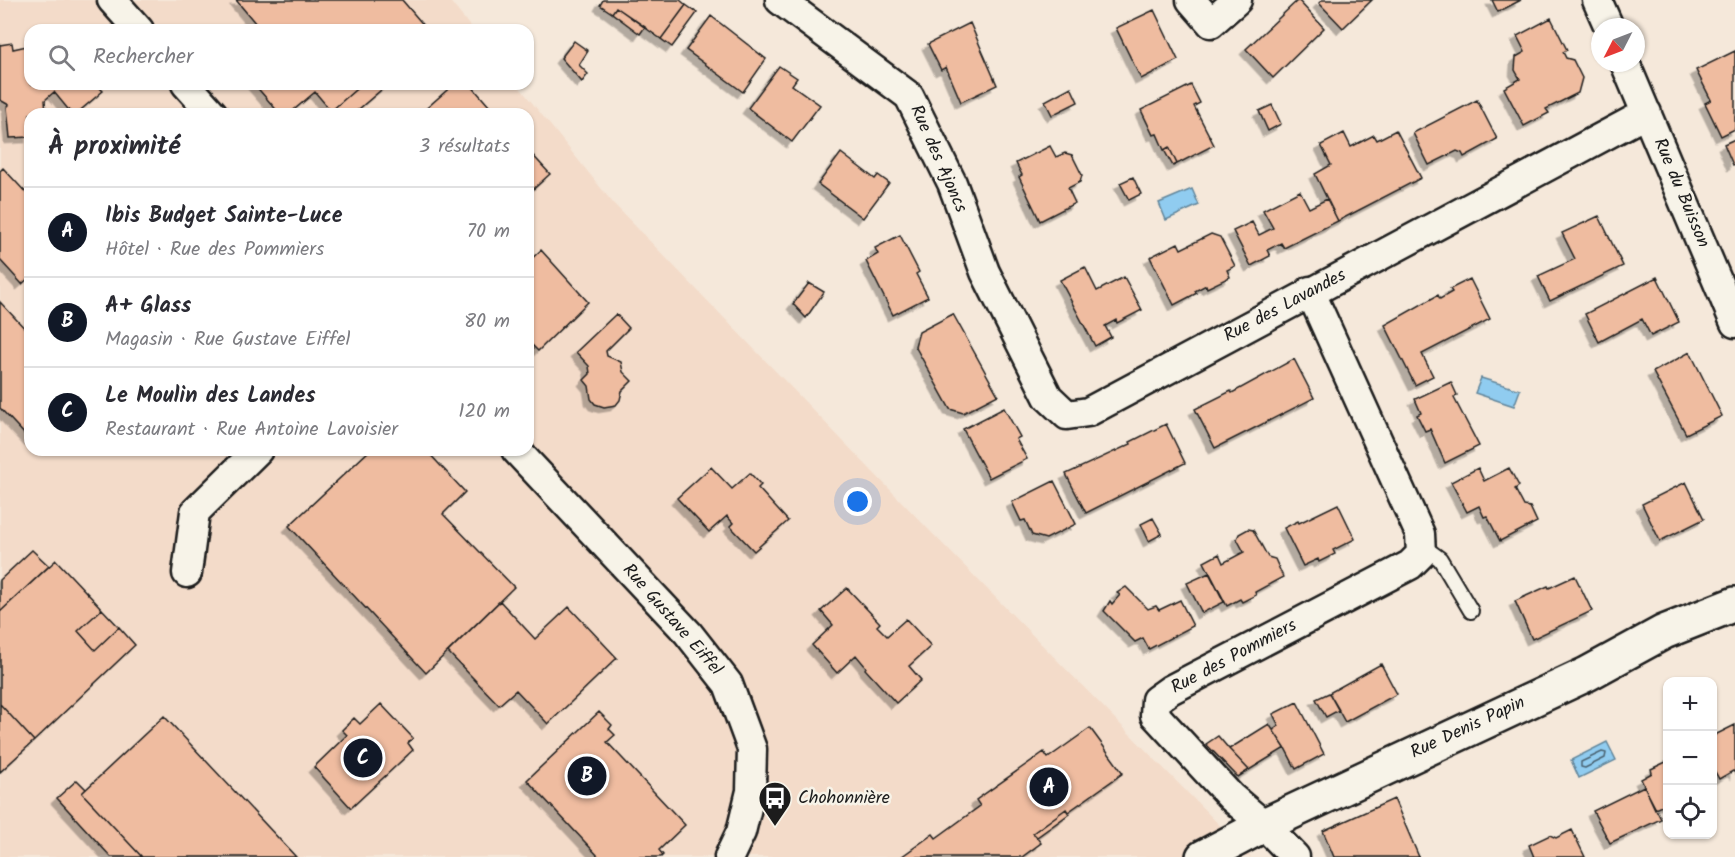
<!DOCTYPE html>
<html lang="fr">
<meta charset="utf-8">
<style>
:root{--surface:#fff;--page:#f2f2f3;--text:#2b2b33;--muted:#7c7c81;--line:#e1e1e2;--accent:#111827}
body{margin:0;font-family:Kalam,sans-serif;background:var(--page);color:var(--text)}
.controls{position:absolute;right:18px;bottom:18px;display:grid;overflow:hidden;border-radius:12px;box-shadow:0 2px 4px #0004}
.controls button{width:54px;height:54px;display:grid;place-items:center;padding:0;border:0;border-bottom:2px solid var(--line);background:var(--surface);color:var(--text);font:30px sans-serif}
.compass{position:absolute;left:1591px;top:18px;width:54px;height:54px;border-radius:50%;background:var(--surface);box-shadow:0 2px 4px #0004;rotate:228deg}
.you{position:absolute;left:858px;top:502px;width:21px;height:21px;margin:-15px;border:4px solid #fff;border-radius:50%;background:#1a73e8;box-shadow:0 0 0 9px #1a73e833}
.badge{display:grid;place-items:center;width:39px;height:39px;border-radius:50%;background:var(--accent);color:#fff;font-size:20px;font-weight:700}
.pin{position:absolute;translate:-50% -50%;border:3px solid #fff;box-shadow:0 2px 6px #0006}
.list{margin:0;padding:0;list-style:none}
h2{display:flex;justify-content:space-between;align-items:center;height:78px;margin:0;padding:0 24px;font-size:26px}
h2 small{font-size:20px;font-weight:400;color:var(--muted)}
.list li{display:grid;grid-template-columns:39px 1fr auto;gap:18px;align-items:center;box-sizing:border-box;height:90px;padding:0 24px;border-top:2px solid var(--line)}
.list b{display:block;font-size:22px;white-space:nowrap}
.list p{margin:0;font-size:20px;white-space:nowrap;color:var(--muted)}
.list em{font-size:20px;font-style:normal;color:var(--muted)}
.icon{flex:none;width:33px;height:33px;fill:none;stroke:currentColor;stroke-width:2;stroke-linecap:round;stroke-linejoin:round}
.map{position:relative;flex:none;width:1735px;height:857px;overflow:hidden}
.search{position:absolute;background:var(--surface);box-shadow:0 2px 4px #0004;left:24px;top:24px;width:510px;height:66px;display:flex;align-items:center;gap:15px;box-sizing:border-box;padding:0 21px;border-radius:18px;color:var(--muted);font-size:22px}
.panel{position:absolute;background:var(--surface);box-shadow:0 2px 4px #0004;left:24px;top:108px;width:510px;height:348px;border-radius:18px}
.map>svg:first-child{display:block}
.built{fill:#f3dbc9;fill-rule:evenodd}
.water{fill:#90ccf0;stroke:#62869b;stroke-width:1.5}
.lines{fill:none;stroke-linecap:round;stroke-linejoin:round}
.shore{stroke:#4a6271;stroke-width:1.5}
.building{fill:#efbca0;stroke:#1c1c1c;stroke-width:1.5;filter:url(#shadow)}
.lane-casing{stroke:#1c1c1c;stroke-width:18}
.street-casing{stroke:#1c1c1c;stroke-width:33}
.secondary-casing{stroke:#1c1c1c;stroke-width:38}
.lane{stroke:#f7f3e8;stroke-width:14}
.street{stroke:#f7f3e8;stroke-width:28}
.secondary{stroke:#f7f3e8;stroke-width:33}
.labels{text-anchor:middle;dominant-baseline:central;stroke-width:5;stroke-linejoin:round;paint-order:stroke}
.street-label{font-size:18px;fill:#1c1c1c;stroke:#f7f3e8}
.poi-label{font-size:18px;fill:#1c1c1c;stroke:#f7f3e8;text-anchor:start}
</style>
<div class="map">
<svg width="1735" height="857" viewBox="0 0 1735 857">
<defs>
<filter id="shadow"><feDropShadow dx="-5.5" dy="5.5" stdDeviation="0" flood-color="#0004"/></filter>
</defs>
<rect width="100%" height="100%" fill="#f5e8da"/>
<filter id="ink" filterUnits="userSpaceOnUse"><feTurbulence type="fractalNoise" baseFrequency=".0167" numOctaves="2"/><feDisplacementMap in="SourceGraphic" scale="12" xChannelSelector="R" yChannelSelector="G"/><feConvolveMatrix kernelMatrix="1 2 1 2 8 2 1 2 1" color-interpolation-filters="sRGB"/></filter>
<g filter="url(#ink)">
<path class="built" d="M0 0H449L473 30H30V84H517L613 203 930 531 1251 857H0ZM30 114H528V450H30Z"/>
<path class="water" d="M1192 189 1199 205 1166 220 1159 203Z
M1481 378 1520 390 1514 406 1475 393Z
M1607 742 1616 760 1579 778 1571 760Z"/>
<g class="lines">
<path class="shore" d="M1602 752 1606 753 1605 758 1585 768 1581 767V762Z"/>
</g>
<path class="building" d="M236 0H402L426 28 424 30H261Z
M603 0H680L686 5 661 39 616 7 612 13 600 5Z
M1298 0 1324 28 1273 78 1246 49Z
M1322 0H1372L1343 28 1319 3Z
M1492 0H1521L1498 12Z
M686 5 697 13 672 47 661 39Z
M616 7 645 27 640 34 612 13Z
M1154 10 1178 60 1141 79 1116 28Z
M711 16 766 59 743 92 686 50Z
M1551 18 1567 50 1563 52 1566 58 1573 60 1582 78 1578 93 1546 109 1549 113 1524 126 1504 88 1520 79 1515 70 1516 57 1525 52 1517 36Z
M970 23 997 85 961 102 946 67 941 70 928 44Z
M574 41 588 51 579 65 588 74 582 82 561 58Z
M27 42H30V84H96L103 91 76 114H72L54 92 45 100 46 114H30V137L10 138 7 107 9 105 0 100V45L12 43 13 49 27 46Z
M1735 51V129L1721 136 1705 103 1711 100 1696 70Z
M779 66 797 78 792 85 820 105 792 142 748 108Z
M254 84H362L331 111 315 92 289 114H280Z
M362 84H388L353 114H334L331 111Z
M454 84H470L496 114H420Z
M1191 85 1200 103 1194 106 1214 145 1177 164 1169 147 1164 150 1157 134 1153 135 1141 110Z
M1071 87 1078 102 1052 115 1045 101Z
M1477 100 1497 139 1464 157 1462 153 1457 151 1429 165 1413 133Z
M1272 105 1281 124 1268 131 1259 111Z
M1396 130 1421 178 1338 221 1315 174 1331 165 1321 145 1344 133 1351 147 1374 135 1377 140Z
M1735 139V164L1733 165 1724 144Z
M1050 146 1056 157 1065 153 1072 155 1082 175 1080 182 1068 188 1075 203 1040 221 1019 177 1022 175 1016 163Z
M1169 147 1177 164 1173 166 1164 150Z
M528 150 550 174 528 194Z
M841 153 875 179 878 175 889 183 863 218 818 184Z
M3 168 30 197V277L22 284 0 260V171Z
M1133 177 1141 194 1129 200 1120 183Z
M1300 191 1309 208 1327 199 1338 221 1284 248 1281 243 1267 250 1270 256 1251 266 1233 231 1252 222 1259 235 1273 228 1263 210Z
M1599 216 1623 266 1550 301 1538 276 1575 259 1562 233Z
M1211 234 1220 237 1235 266 1227 270 1230 277 1207 288 1206 285 1195 291 1197 293 1174 305 1150 257 1178 243 1181 249Z
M900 235 919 272 916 274 928 297 893 315 866 261 878 254 875 248Z
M541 250 588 302 538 351 528 341V262Z
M1085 267 1097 291 1124 277 1142 310 1117 323 1116 320 1105 326 1111 337 1095 346 1060 280Z
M1657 277 1679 322 1651 336 1642 319 1599 342 1585 314Z
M1470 279 1490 319 1422 354 1433 376 1415 385 1385 325 1438 295 1440 299 1452 292 1450 289Z
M809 283 824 292 806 318 793 304Z
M0 302 30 334V440L0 408Z
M616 314 629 328 606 351 607 356 621 362 623 372 632 381 622 391 620 400 616 405 604 407 595 404 591 399 589 386 584 380 590 374 589 366 576 352Z
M953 314 998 395 963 413 950 409 915 346 919 332Z
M1690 352 1722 416 1686 434 1653 372Z
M1294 359 1314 398 1215 448 1195 409 1231 391 1232 393Z
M1451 382 1457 395 1454 398 1479 446 1445 463 1430 429 1425 431 1417 415 1421 413 1415 399Z
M1004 408 1020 437 1016 439 1027 459 989 478 963 429Z
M1166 424 1185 463 1086 513 1066 474 1131 444 1130 442Z
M370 450H426L465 492 443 514 514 587 426 673 289 526Z
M711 467 732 489 750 473 761 485 758 488 788 521 754 551 730 526 733 523 727 516 709 532 677 498Z
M1478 468 1484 481 1509 468 1519 486 1515 489 1524 506 1530 507 1537 522 1500 541 1487 516 1484 517 1479 506 1467 512 1451 482Z
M1054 481 1076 524 1046 539 1032 535 1025 520 1021 521 1012 502Z
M1686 482 1704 519 1660 541 1642 504Z
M1338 504 1355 539 1333 550 1335 554 1319 562 1318 559 1303 566 1284 528 1298 521 1299 523Z
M1153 518 1162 534 1149 541 1141 524Z
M1248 529 1253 530 1268 557 1275 559 1283 577 1255 592 1256 595 1242 602 1240 599 1227 606 1204 562 1219 554 1223 563 1244 552 1237 539 1239 534Z
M32 550 49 566 0 612V580Z
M56 560 102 609 78 631 95 650 119 627 135 645 34 741 0 704V612Z
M1209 573 1224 602 1202 613 1187 583Z
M1575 576 1592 611 1532 639 1515 601 1548 586 1549 588Z
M1126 587 1148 609 1156 606 1159 610 1180 600 1193 626 1149 649 1143 638 1135 642 1104 611 1110 601 1112 604 1120 595 1117 593Z
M847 588 880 623 877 626 887 636 906 619 931 646 909 666 921 680 896 703 865 669 866 667 856 655 837 673 812 645 833 625 821 611Z
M500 601 535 639 569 607 617 658 548 724 516 690 499 705 448 652Z
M102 609 119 627 95 650 78 631Z
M1381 664 1397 694 1345 722 1329 693Z
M1329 693 1339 710 1326 717 1316 699Z
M1297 702 1324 754 1296 769 1285 748 1273 730 1279 726 1273 714Z
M0 704 34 741 0 772Z
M381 704 413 738 408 743 413 750 351 808 314 767 347 735 342 730 354 718 360 724Z
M599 712 612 725 609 729 615 735 607 742 685 825 659 850 663 855 661 857H599L527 780Z
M164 716 296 857H142L82 793Z
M1269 724 1285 748 1249 770 1229 749Z
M1735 725V773L1733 771 1719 779 1712 766V730L1715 735Z
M1090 728 1123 773 1068 812 1066 809 1033 833 1041 843 1022 857H901L933 834 936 838 980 806 976 800 1044 752 1048 758Z
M1218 736 1229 749 1249 770 1238 777 1206 744Z
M1668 761V803L1655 809 1641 779 1652 773 1651 769Z
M77 780 86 789 82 793 142 857H111L57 798Z
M1644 786 1661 819 1610 843 1593 811Z
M1394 799 1419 857H1334L1323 831Z
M1066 809 1069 814 1037 837 1033 833Z
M1572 830 1585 857H1534L1529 845 1550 835 1556 838Z"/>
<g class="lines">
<defs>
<path id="lane" d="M1421 545 1440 559 1471 611"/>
<path id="street" d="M112 0 139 30
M780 0 909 96 952 183 985 272 1048 397 1067 415 1088 412 1647 113
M1191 0 1211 23 1237 0
M1597 0 1609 27
M1625 63 1735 323
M186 84 213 114
M516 450 688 633 728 684 752 749 751 791 741 832 729 857
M187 573 195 512 258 450
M1295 857 1264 825 1231 797 1155 715 1156 700 1170 690 1410 565 1421 554 1420 534 1310 291"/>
<path id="secondary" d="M1203 857 1264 825 1587 674 1664 632 1735 604"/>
</defs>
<use href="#lane" class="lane-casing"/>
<use href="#street" class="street-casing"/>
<use href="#secondary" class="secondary-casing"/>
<use href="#lane" class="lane"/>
<use href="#street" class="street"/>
<use href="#secondary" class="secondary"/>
</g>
</g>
<defs>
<symbol id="bus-pin" viewBox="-11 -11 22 30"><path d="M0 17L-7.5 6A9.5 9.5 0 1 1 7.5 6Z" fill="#1c1c1c" stroke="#f7f3e8"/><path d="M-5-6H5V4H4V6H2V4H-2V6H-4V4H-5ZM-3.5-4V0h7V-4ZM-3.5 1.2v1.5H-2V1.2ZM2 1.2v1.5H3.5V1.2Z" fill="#fff"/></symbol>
</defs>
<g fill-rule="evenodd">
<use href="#bus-pin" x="756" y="779" width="38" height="52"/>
</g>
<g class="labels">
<g class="street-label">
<text transform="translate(938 159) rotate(66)">Rue des Ajoncs</text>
<text transform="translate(1681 193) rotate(67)">Rue du Buisson</text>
<text transform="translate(1285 306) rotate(-28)">Rue des Lavandes</text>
<text transform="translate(672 620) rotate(49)">Rue Gustave Eiffel</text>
<text transform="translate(1234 657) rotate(-28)">Rue des Pommiers</text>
<text transform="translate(1468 728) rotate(-25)">Rue Denis Papin</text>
</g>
<g class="poi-label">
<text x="798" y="798">Chohonnière</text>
</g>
</g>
</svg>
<div class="controls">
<button>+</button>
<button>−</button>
<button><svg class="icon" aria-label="locate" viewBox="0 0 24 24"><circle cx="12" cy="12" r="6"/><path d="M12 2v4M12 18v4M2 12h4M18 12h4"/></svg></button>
</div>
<svg class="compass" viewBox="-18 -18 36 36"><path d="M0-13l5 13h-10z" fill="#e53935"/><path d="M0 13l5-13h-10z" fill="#7c7c81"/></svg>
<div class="you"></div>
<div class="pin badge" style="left:1049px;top:787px">A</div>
<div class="pin badge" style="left:587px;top:776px">B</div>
<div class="pin badge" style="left:363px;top:758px">C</div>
<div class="search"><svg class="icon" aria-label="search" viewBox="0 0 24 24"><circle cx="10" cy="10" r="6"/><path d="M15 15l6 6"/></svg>Rechercher</div>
<section class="panel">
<h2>À proximité<small>3 résultats</small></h2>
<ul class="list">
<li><span class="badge">A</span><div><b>Ibis Budget Sainte-Luce</b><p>Hôtel · Rue des Pommiers</p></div><em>70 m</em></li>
<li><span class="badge">B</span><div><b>A+ Glass</b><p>Magasin · Rue Gustave Eiffel</p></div><em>80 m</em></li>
<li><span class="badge">C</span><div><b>Le Moulin des Landes</b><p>Restaurant · Rue Antoine Lavoisier</p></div><em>120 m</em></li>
</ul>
</section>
</div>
